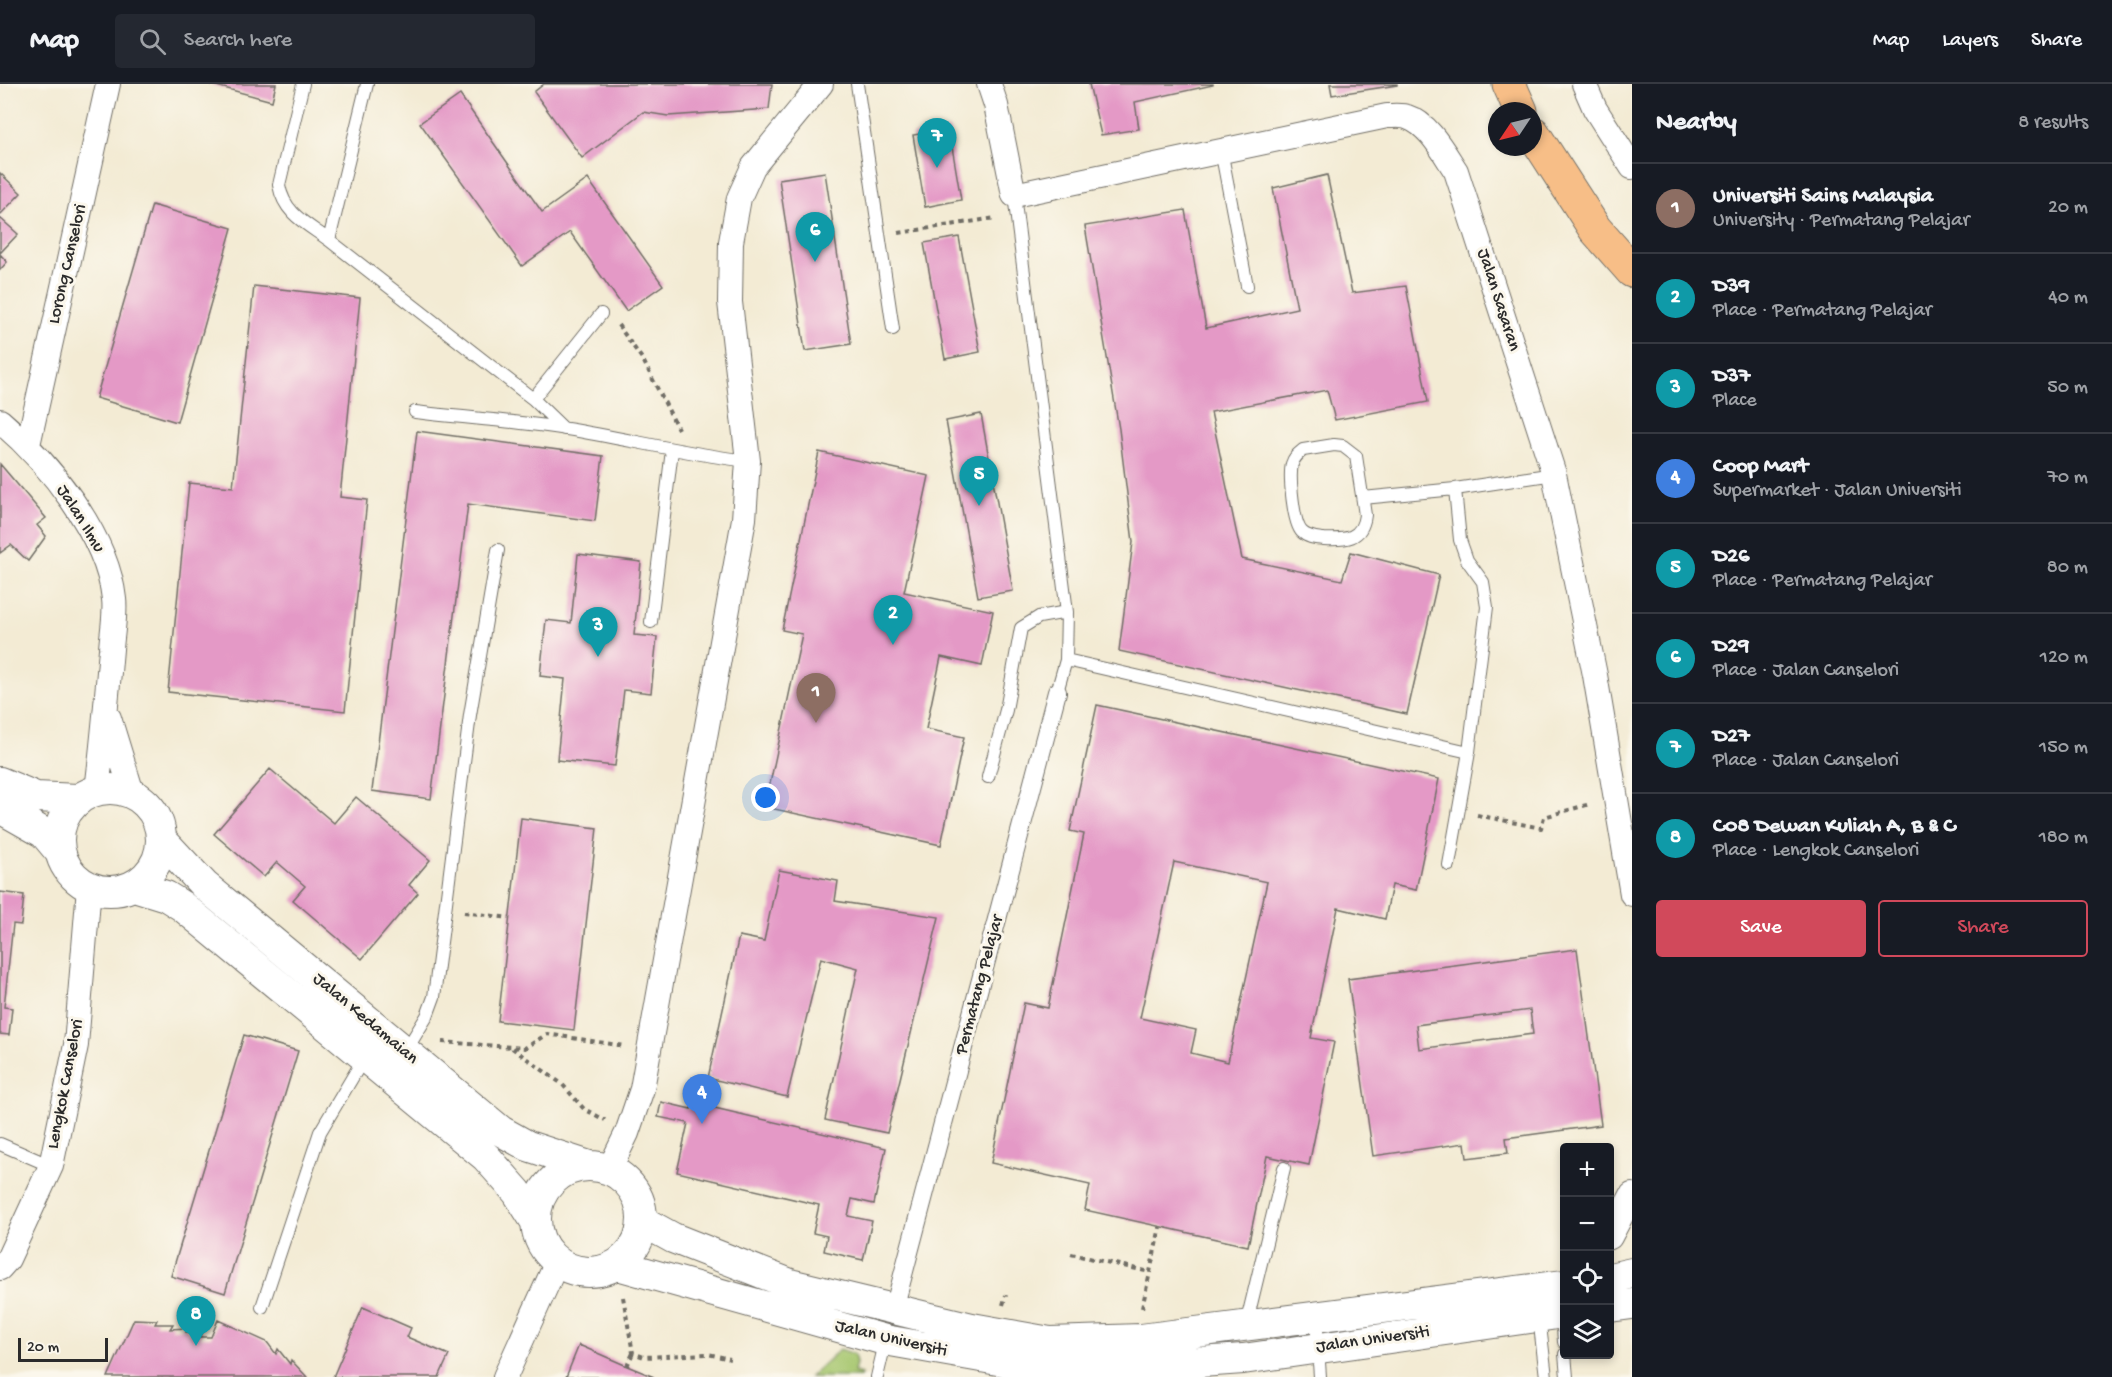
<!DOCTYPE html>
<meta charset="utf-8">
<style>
:root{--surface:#171b24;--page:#242831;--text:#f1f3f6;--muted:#9ea1a6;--line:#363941;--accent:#d1495b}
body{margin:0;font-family:"Gochi Hand",sans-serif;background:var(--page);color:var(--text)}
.controls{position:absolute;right:18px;bottom:18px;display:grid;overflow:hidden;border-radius:6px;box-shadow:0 3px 9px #0003}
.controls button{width:54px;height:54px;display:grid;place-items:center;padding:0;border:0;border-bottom:2px solid var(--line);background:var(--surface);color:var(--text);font:30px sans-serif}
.compass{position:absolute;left:1488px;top:18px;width:54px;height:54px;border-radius:50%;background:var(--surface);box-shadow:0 3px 9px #0003;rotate:235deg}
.scale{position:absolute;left:18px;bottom:15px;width:90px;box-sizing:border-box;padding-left:6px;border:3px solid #2b2b2b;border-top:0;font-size:16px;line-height:21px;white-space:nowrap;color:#2b2b2b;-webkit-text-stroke:4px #fbf7ec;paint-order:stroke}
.you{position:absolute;left:766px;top:714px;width:21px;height:21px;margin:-15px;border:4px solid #fff;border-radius:50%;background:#1a73e8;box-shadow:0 0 0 9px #1a73e833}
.badge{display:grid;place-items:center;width:39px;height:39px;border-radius:50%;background:var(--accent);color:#fff;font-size:20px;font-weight:700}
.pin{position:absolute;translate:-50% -50px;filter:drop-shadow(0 2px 3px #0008)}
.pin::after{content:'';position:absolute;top:32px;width:21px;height:18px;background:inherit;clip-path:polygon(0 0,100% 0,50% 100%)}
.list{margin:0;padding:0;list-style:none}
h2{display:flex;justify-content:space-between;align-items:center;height:78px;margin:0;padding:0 24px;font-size:26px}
h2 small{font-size:20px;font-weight:400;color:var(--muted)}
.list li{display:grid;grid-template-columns:39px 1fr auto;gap:18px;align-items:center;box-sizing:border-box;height:90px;padding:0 24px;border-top:2px solid var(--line)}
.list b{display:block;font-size:22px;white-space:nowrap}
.list p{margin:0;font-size:20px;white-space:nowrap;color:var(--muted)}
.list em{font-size:20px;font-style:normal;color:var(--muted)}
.actions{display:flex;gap:12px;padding:18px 24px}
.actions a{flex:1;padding:14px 0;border:2px solid var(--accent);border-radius:6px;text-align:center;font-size:21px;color:var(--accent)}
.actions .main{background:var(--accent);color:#fff}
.icon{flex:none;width:33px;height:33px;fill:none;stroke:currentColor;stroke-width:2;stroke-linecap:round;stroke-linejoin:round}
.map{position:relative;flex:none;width:1632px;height:1293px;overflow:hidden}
header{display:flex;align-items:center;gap:36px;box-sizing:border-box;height:84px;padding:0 30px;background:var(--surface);border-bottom:2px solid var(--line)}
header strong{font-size:28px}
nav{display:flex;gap:33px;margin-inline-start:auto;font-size:21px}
.search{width:420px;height:54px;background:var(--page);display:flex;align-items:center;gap:15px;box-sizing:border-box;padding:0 21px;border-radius:6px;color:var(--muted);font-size:22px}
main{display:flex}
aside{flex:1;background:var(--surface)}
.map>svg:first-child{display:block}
.green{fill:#a7c770;stroke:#69794e;stroke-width:1.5}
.building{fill:#e499c6;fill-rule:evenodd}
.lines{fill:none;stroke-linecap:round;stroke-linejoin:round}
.service-casing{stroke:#716e66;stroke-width:14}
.pedestrian-casing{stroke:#716e66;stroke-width:20}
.minor-casing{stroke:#716e66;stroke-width:26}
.tertiary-casing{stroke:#716e66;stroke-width:32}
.primary-casing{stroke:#716e66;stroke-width:35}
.path{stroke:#716e66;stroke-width:4;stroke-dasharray:4.5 4.5;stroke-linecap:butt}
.service{stroke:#fff;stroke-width:12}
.pedestrian{stroke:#fff;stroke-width:18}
.minor{stroke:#fff;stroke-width:24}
.tertiary{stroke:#fff;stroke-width:30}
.primary{stroke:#f7be87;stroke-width:33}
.labels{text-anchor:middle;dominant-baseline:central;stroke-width:6;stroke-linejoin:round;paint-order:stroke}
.street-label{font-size:18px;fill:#2b2b2b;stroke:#fbf7ec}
</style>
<header>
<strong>Map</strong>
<div class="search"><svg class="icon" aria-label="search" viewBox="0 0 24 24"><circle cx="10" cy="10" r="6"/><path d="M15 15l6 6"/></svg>Search here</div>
<nav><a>Map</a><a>Layers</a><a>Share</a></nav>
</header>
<main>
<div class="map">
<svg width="1632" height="1293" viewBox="0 0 1632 1293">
<rect width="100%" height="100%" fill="#fbf7ec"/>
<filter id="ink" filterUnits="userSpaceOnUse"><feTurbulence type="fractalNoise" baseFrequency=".0167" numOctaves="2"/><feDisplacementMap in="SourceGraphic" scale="12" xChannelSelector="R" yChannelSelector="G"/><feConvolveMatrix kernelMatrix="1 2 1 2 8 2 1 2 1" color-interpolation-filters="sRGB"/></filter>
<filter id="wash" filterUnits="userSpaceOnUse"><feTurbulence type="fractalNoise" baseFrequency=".008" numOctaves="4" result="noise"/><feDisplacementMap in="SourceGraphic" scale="24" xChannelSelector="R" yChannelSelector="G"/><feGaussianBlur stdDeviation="1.35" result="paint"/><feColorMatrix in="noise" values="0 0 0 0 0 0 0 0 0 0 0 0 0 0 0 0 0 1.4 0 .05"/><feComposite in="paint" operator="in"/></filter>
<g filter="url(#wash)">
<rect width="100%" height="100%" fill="#f3ebd4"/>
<path class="green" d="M840 1265 854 1270 856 1279 854 1288 861 1290 860 1293H810Z"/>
<g id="blocks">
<path class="building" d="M209 0H276L272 17Z
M544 0H772L769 25 668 32 643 28 582 74 534 8Z
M1089 0H1213V1L1135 18 1139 45 1101 51Z
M1330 0H1397V1L1332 11Z
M460 11 542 128 588 95 663 201 626 227 570 148 522 182 420 39Z
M949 45 961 116 925 123 913 51Z
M825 88 851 260 805 267 779 95Z
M0 89 21 109 0 131Z
M1327 91 1352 209 1406 202 1428 318 1335 336 1327 306 1211 328 1242 475 1342 496 1351 468 1439 491 1407 630 1119 567 1133 458 1119 345 1085 142 1185 126 1206 244 1297 224 1273 104Z
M152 121 232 144 177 338 96 314Z
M0 134 18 150 0 169Z
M959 153 980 268 945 275 924 159Z
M0 170 7 178 0 186Z
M254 202 360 214 340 413 367 416 345 627 168 608 189 399 233 403Z
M981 330 1013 507 978 513 946 337Z
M417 347 603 372 595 437 468 420 431 715 372 707Z
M819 368 929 392 904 508 993 527 982 582 941 573 926 645 964 653 941 761 765 723 802 550 782 546Z
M0 380 46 434 37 441 46 452 28 477 11 461 0 469Z
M578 470 641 478 634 551 657 553 651 609 624 606 615 682 557 676 565 595 540 592 546 536 571 539Z
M1097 621 1439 695 1416 806 1392 801 1385 835 1338 824 1311 954 1334 958 1309 1081 1267 1072 1248 1162 1085 1126 1090 1101 991 1079 1024 919 1048 924 1084 750 1070 747ZM1174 778 1267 798 1228 978 1191 969 1196 946 1140 934Z
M270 685 334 739 356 713 430 776 409 801 418 809 362 875 293 816 305 802 277 778 264 793 214 750Z
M521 734 597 744 574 946 498 937Z
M779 786 838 797 835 817 939 833 887 1049 825 1036 858 884 821 874 787 1013 708 994 739 852 764 857Z
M0 808 24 811 21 841 13 840 4 923 12 924 9 951 0 950Z
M1577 865 1601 1041 1506 1054 1508 1069 1467 1074 1465 1059 1373 1072 1348 895ZM1530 926 1533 950 1419 965 1416 941Z
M244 951 298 967 225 1209 171 1192Z
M661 1018 691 1025 693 1019 886 1064 874 1120 852 1115 848 1132 872 1137 863 1176 824 1167 827 1152 813 1149 819 1121 677 1088 688 1039 658 1033Z
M363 1223 411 1244 407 1253 449 1271 439 1293H333Z
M134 1235 157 1236 155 1240H173L170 1245 188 1244 186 1248H203L200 1253H211L218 1236 267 1258 276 1270 278 1265 290 1280 291 1276 307 1293H108Z
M579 1261 627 1282 654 1293H566Z"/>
</g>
</g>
<g filter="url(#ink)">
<use href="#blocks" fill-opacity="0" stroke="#716e66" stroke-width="1.5"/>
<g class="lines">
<defs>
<path id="service" d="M303 0 279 101C284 130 307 140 329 156L367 0
M857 0 893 245
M1221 66 1247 202
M1014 111 1067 528 1066 576 1469 668 1487 523 1483 498 1467 476 1460 456 1455 405
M329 156 533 315 564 345
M533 315 601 230
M415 328C465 334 517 337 567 345 628 355 687 370 748 377
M1334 361 1343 362 1356 372 1365 431C1362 456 1345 456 1324 455 1316 454 1308 454 1302 448 1293 439 1289 392 1292 380 1294 373 1298 370 1303 366Z
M1363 414 1455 405 1554 390
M651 538 672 366
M1057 608 1066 576
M988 693 1006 626 1021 544 1039 533 1067 528
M1449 781 1469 668
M405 968 427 932 434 913 470 631 498 466
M0 1060 51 1082
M262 1223 320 1048 364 974
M1562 1229 1564 1258
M1316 1233 1320 1293
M1539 1233 1546 1293
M1246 1241 1284 1084
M1565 1270 1567 1293
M877 1293 886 1255"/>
<path id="pedestrian" d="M894 1225 1057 608"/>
<path id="minor" d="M989 0 996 21 1014 111 1387 32C1393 32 1402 31 1407 33 1429 40 1444 69 1456 87L1554 390 1595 591 1632 810
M1584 0 1595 25 1632 83
M0 337C48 378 107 450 114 515 116 530 112 549 111 565 107 612 103 659 97 706
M28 361 108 0
M109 634 132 709
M609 1086 627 1049 642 1005 744 435 748 377 730 218 731 158 739 114 753 83 821 0
M1610 1153 1632 1111
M0 1184 8 1175 51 1082 76 961 89 803
M505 1293 557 1178"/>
<path id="tertiary" d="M0 698 36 713 77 715
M59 756a51 51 0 1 1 102 0a51 51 0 1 1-102 0Z
M0 724 44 749 60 768
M162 756 204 801 501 1047 528 1062 589 1082
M134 802 166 812 182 822 486 1073 517 1108 536 1138
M536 1135a53 53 0 1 1 106 0a53 53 0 1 1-106 0Z
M642 1137 673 1154 790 1200 972 1244 1050 1258 1141 1255 1564 1201
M618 1181 885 1256 1037 1283 1101 1285 1243 1275 1564 1229
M1610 1194 1632 1189
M1610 1223 1632 1220"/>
<path id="primary" d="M1509 0 1521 27
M1533 49 1595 145 1632 187"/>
</defs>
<use href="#service" class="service-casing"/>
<use href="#pedestrian" class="pedestrian-casing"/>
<use href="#minor" class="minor-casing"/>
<use href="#tertiary" class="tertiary-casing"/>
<use href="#primary" class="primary-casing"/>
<path class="path" d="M899 149 995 134
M618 241 643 276 678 345
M1477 731 1541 744 1544 733 1590 720
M464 828 509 834
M442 958 525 964 547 950 624 962
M512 964 562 1000 584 1025 605 1036
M1071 1170 1150 1188
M623 1213 633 1269 644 1273 708 1270 730 1275
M1003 1221 1006 1211
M1142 1224 1160 1143
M627 1282 633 1269"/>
<use href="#service" class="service"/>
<use href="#pedestrian" class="pedestrian"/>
<use href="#minor" class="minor"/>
<use href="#tertiary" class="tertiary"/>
<use href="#primary" class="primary"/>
</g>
</g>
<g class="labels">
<g class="street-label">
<text transform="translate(68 180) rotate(-77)">Lorong Canselori</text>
<text transform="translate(1498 216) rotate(72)">Jalan Sasaran</text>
<text transform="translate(80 435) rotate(58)">Jalan Ilmu</text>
<text transform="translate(980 901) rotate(-75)">Permatang Pelajar</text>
<text transform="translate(365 935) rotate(40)">Jalan Kedamaian</text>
<text transform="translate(66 1000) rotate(-79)">Lengkok Canselori</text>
<text transform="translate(891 1255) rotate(13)">Jalan Universiti</text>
<text transform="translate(1373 1256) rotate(-8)">Jalan Universiti</text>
</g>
</g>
</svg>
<div class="controls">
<button>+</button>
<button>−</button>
<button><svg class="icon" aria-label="locate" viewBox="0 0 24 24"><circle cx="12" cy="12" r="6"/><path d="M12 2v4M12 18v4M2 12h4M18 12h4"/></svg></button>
<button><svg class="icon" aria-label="layers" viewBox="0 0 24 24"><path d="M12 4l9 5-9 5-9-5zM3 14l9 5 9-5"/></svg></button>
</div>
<svg class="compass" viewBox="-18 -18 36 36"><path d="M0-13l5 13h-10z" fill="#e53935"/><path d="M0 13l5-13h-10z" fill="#9ea1a6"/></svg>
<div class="scale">20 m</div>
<div class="you"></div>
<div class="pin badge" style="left:816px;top:639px;background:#8d6e63">1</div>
<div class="pin badge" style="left:893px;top:561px;background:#0f9aa8">2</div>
<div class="pin badge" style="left:598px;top:573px;background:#0f9aa8">3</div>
<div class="pin badge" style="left:702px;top:1040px;background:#3f7fe0">4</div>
<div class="pin badge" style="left:979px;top:422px;background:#0f9aa8">5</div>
<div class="pin badge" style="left:815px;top:178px;background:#0f9aa8">6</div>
<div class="pin badge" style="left:937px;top:84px;background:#0f9aa8">7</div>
<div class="pin badge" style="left:196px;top:1262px;background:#0f9aa8">8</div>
</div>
<aside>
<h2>Nearby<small>8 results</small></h2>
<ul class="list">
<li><span class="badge" style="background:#8d6e63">1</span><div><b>Universiti Sains Malaysia</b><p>University · Permatang Pelajar</p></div><em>20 m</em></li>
<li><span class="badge" style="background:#0f9aa8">2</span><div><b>D39</b><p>Place · Permatang Pelajar</p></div><em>40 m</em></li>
<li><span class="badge" style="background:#0f9aa8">3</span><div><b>D37</b><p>Place</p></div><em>50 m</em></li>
<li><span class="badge" style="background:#3f7fe0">4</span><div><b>Coop Mart</b><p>Supermarket · Jalan Universiti</p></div><em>70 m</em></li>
<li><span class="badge" style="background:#0f9aa8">5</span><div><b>D26</b><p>Place · Permatang Pelajar</p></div><em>80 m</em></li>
<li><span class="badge" style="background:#0f9aa8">6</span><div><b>D29</b><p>Place · Jalan Canselori</p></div><em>120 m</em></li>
<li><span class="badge" style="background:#0f9aa8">7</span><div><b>D27</b><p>Place · Jalan Canselori</p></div><em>150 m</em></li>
<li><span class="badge" style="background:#0f9aa8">8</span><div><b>C08 Dewan Kuliah A, B &amp; C</b><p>Place · Lengkok Canselori</p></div><em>180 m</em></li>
</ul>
<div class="actions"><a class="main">Save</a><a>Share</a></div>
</aside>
</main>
